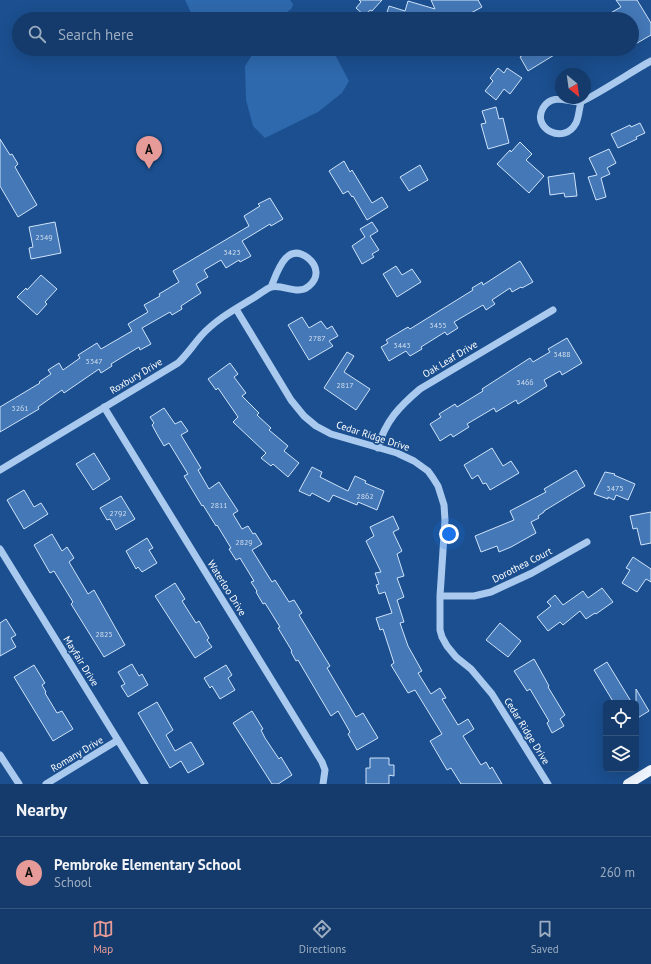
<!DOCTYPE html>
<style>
:root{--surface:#143b6b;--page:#214673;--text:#f1f3f6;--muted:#9dadc1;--line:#33557e;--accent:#e69b98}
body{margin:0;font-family:"PT Sans",sans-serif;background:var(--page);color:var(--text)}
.controls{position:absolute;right:12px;bottom:12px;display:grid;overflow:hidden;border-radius:6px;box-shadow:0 4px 16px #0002}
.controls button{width:36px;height:36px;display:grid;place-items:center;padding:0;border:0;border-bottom:1px solid var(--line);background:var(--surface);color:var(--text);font:20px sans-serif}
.compass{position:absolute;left:555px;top:68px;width:36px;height:36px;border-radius:50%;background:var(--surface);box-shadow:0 4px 16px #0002;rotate:151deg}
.you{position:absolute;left:449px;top:534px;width:14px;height:14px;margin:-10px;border:3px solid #fff;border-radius:50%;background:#1a73e8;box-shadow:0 0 0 6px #1a73e833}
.badge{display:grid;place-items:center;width:26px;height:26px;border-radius:50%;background:var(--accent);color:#111;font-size:13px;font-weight:700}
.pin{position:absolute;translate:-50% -33px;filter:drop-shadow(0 1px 2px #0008)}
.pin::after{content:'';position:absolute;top:21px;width:14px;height:12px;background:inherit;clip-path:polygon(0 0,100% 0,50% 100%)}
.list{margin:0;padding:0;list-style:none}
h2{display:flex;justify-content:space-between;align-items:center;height:52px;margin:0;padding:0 16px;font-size:17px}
h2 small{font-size:13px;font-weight:400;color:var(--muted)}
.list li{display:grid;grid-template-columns:26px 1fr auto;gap:12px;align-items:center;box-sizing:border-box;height:72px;padding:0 16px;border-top:1px solid var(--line)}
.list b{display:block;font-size:15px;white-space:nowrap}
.list p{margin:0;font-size:13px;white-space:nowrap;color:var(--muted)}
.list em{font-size:13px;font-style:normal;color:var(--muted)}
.icon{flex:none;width:22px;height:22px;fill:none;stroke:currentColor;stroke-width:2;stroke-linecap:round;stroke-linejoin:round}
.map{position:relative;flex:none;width:651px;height:784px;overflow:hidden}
.search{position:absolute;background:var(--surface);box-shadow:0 4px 16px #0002;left:12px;right:12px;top:12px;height:44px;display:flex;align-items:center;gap:10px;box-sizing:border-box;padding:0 14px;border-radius:22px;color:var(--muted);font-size:15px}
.sheet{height:124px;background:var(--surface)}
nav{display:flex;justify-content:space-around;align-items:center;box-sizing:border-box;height:56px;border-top:1px solid var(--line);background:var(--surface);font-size:11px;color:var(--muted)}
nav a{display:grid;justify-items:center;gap:2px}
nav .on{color:var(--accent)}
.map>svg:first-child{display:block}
.green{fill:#2e69ad}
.building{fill:#4478b7;stroke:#cfe3fa}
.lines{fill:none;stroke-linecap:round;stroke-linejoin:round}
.minor{stroke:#a9c9ee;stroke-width:7}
.major{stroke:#f0f6ff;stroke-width:10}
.labels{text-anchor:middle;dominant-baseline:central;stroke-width:3.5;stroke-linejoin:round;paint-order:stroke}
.number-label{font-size:8px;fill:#d0dded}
.street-label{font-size:10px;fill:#fff;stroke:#1b4f8f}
</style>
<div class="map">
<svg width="651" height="784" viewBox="0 0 651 784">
<rect width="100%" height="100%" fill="#1b4f8f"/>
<path class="green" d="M185 0H290L293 4 292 8 279 19H194Z
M256 49H332L349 81 342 93 318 112 265 138 253 126 246 100 245 66Z"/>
<path class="building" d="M359 0H382L372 11 370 10 365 16 356 8 361 2Z
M431 0H478L482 7 460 19H385L389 6 405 11 408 1 435 9Z
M616 0H637L651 23V35L632 46V19H600L621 7Z
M527 49H564L528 71 520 57 528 52Z
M498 68 504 73 507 68 522 78 510 94 504 89 496 100 485 91 493 81 490 78Z
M496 107 499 119 503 118 509 143 488 149 481 124 486 123 482 111Z
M640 123 645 133 636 137 637 139 618 148 611 134 630 125 631 127Z
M0 139 10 155 12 154 18 164 15 167 37 205 18 217 0 186Z
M520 142 532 154 526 160 544 176 529 193 497 164 510 150 511 152Z
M609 149 616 163 607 168 610 174 601 178 606 197 596 200 588 177 597 175 589 158Z
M344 161 350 172 352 170 372 203 382 197 388 207 367 220 353 196 352 197 348 191 343 194 329 171Z
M420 165 428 180 409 191 400 177Z
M574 173 577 196 565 197 564 193 550 195 548 177Z
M270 198 283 219 271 226 270 224 242 241 251 256 240 262 239 260 226 268 221 260 204 270 208 277 196 284 201 293 181 306 182 309 172 315 170 312 142 328 151 344 140 350 139 347 111 364 112 366 101 373 99 369 64 393 62 390 38 407 39 409 0 432V407L40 383 39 382 51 374 48 370 59 363 63 370 80 358 78 355 97 343 101 349 132 331 128 324 148 312 144 305 160 296 159 294 179 282 173 271 249 226 244 216 260 206 258 204Z
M55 222 61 253 31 259 29 248 33 247 29 227Z
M372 222 378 231 370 236 379 250 372 254 374 257 362 264 352 246 365 237 360 229Z
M520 261 533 282 522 288 521 287 512 292 510 288 492 300 495 304 486 310 483 305 454 322 458 328 447 335 445 332 421 347 422 349 410 356 406 351 389 361 381 347 388 343 386 340 408 327 410 329 473 290 472 288 482 282 483 285Z
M396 266 402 275 412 269 421 282 397 297 383 274Z
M41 275 57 289 45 302 47 304 37 315 17 297 26 288 27 290Z
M302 317 309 328 321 321 327 329 332 326 338 336 329 341 333 346 309 360 288 325Z
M567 338 582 363 562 375 560 371 544 380 547 386 518 404 516 400 496 412 494 408 467 424 469 427 453 437 451 434 440 441 430 424 441 417 439 414 455 404 457 407 483 391 482 389 530 358 533 362 550 352 548 349Z
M347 352 354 356 344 372 370 389 356 410 324 388Z
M230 363 238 374 234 377 246 393 242 396 259 413 257 415 271 428 269 430 288 446 284 451 299 463 288 477 273 464 271 466 261 458 266 453 233 422 238 417 218 388 216 390 208 379Z
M164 408 175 424 181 421 188 431 181 435 201 468 198 470 209 489 219 482 238 511 233 514 242 529 248 526 253 534 255 533 262 544 252 550 272 582 275 580 289 602 294 600 302 613 299 615 330 666 327 668 356 717 363 713 378 738 357 750 348 734 350 732 338 711 331 716 298 660 296 661 291 652 292 651 278 628 280 627 265 603 263 604 256 592 257 591 251 582 254 581 240 558 236 560 229 549 231 548 217 525 216 526 203 505 202 506 184 476 188 474 169 443 164 446 158 436 152 425 154 423 150 417Z
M492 448 503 466 511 461 519 473 490 490 486 483 483 484 478 475 472 479 464 465Z
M94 453 110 479 93 490 76 464Z
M312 467 322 472 320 477 348 491 355 476 366 481 365 483 384 491 377 510 358 502 357 505 333 495 329 502 312 493 310 496 299 491Z
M576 470 585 486 544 511V512L538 516 539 518 531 522 536 533 511 547 499 552 497 546 481 552 475 536 514 520 510 511 546 492 544 489Z
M605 472 615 474 614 475 635 484 628 500 616 495 614 500 608 497V499L594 494Z
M24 490 34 507 41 503 48 514 24 529 7 500Z
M121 496 135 519 116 530 110 519 107 520 100 508Z
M651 512V543L641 545 637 528 633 529 630 516Z
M393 516 399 529 393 532 402 551 397 554 404 576 397 578 404 597 397 600 404 622 400 623 408 646 422 671 418 673 431 694 440 688 446 698 442 699 458 725 468 719 474 729 463 736 481 765 486 762 490 769 492 767 502 784H461L451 768 447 770 430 741 442 734 415 690 408 693 391 665 394 663 383 629 380 630 376 618 392 613 385 592 379 594 376 585 379 584 375 573 381 572 366 541 374 536 370 527Z
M52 534 62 551 67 547 74 558 69 562 88 594 94 590 125 645 104 657 71 604 73 602 54 571 50 573 34 545Z
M147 538 153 548 149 550 157 563 142 572 138 567 136 569 126 551Z
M633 557 651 569V582L646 579 637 592 622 583 630 570 626 568Z
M175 583 185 599 182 601 196 623 199 621 209 638 207 640 212 647 195 658 155 596Z
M602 588 613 602 596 614 595 613 586 619 580 611 563 625 560 622 548 631 537 617 551 606 547 602 555 595 563 605 583 591 588 598Z
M6 619 16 635 11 638 16 647 0 656V623Z
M500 623 521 641 508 657 486 640Z
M534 659 549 686 548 687 565 715 560 719 564 726 552 733 547 723 549 721 530 689 527 691 514 671Z
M607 662 632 703H614L594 670Z
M132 664 139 676 142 674 148 685 128 697 121 686 125 684 118 672Z
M34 665 45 683 42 685 46 692 45 693 57 713 62 711 73 729 53 741 14 677Z
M226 665 232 675 228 678 235 690 220 699 212 686 210 688 204 678Z
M636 689 649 711 636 719Z
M157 702 173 730 166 735 175 751 191 742 204 764 188 773 181 761 170 768 138 713Z
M252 711 263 729 261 730 265 738 279 759 281 757 292 775 278 784H272L233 723Z
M370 758H389V765H394V776L389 775V784H366V768H370Z"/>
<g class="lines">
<path class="minor" d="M581 102C579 109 579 117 576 123 564 146 531 128 543 108 552 93 567 102 580 102 585 102 641 66 651 61
M236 309 291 400 304 416 316 426 331 434 397 453 414 461 428 471 433 478 438 486 444 505 445 520 440 596V630L442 637 447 646 456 657 471 669 492 694 548 784
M104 407 322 762 325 770 323 784
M378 448C385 421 400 406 420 389L553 310
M0 470 178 363C187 355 193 345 201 336 216 319 237 308 255 297 260 294 266 289 271 287 284 284 298 296 309 286 319 278 318 266 308 258 286 241 277 273 271 287
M0 549 145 784
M440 596H474L491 592 532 573 587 542
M0 755 19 784
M46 784 118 740"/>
<path class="major" d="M628 784 651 770"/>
</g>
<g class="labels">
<g class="number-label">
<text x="44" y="237">2549</text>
<text x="232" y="252">3423</text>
<text x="438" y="325">3455</text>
<text x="317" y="338">2787</text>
<text x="402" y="345">3443</text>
<text x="562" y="354">3488</text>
<text x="94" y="361">3347</text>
<text x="525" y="382">3466</text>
<text x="345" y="385">2817</text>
<text x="20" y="408">3261</text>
<text x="615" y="488">3475</text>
<text x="365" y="496">2862</text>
<text x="219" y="505">2811</text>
<text x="118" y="513">2792</text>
<text x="244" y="542">2829</text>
<text x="104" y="634">2825</text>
</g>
<g class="street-label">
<text transform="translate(450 359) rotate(-31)">Oak Leaf Drive</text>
<text transform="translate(136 376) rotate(-31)">Roxbury Drive</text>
<text transform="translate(373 436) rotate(18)">Cedar Ridge Drive</text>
<text transform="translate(522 565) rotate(-27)">Dorothea Court</text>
<text transform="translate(227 588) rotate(58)">Waterloo Drive</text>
<text transform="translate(81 661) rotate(58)">Mayfair Drive</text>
<text transform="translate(527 731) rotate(58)">Cedar Ridge Drive</text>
<text transform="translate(77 754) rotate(-31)">Romany Drive</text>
</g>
</g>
</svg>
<div class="controls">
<button><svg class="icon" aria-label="locate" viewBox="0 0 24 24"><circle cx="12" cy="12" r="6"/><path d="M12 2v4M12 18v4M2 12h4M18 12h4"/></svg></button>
<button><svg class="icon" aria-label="layers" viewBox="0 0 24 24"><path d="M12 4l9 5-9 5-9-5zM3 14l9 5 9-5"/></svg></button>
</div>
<svg class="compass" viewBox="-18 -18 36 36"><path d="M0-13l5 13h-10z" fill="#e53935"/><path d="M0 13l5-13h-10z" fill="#9dadc1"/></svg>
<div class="you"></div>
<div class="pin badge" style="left:149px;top:169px">A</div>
<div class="search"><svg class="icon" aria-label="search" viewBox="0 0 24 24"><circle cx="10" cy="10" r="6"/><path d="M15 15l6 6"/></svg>Search here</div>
</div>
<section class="sheet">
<h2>Nearby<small></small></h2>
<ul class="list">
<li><span class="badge">A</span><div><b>Pembroke Elementary School</b><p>School</p></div><em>260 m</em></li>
</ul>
</section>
<nav>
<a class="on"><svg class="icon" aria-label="map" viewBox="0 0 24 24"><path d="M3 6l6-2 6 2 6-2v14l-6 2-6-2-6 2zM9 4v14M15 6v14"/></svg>Map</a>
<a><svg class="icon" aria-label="directions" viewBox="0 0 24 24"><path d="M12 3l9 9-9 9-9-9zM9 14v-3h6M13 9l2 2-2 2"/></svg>Directions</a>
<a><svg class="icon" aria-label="saved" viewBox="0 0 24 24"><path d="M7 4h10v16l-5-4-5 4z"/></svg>Saved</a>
</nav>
